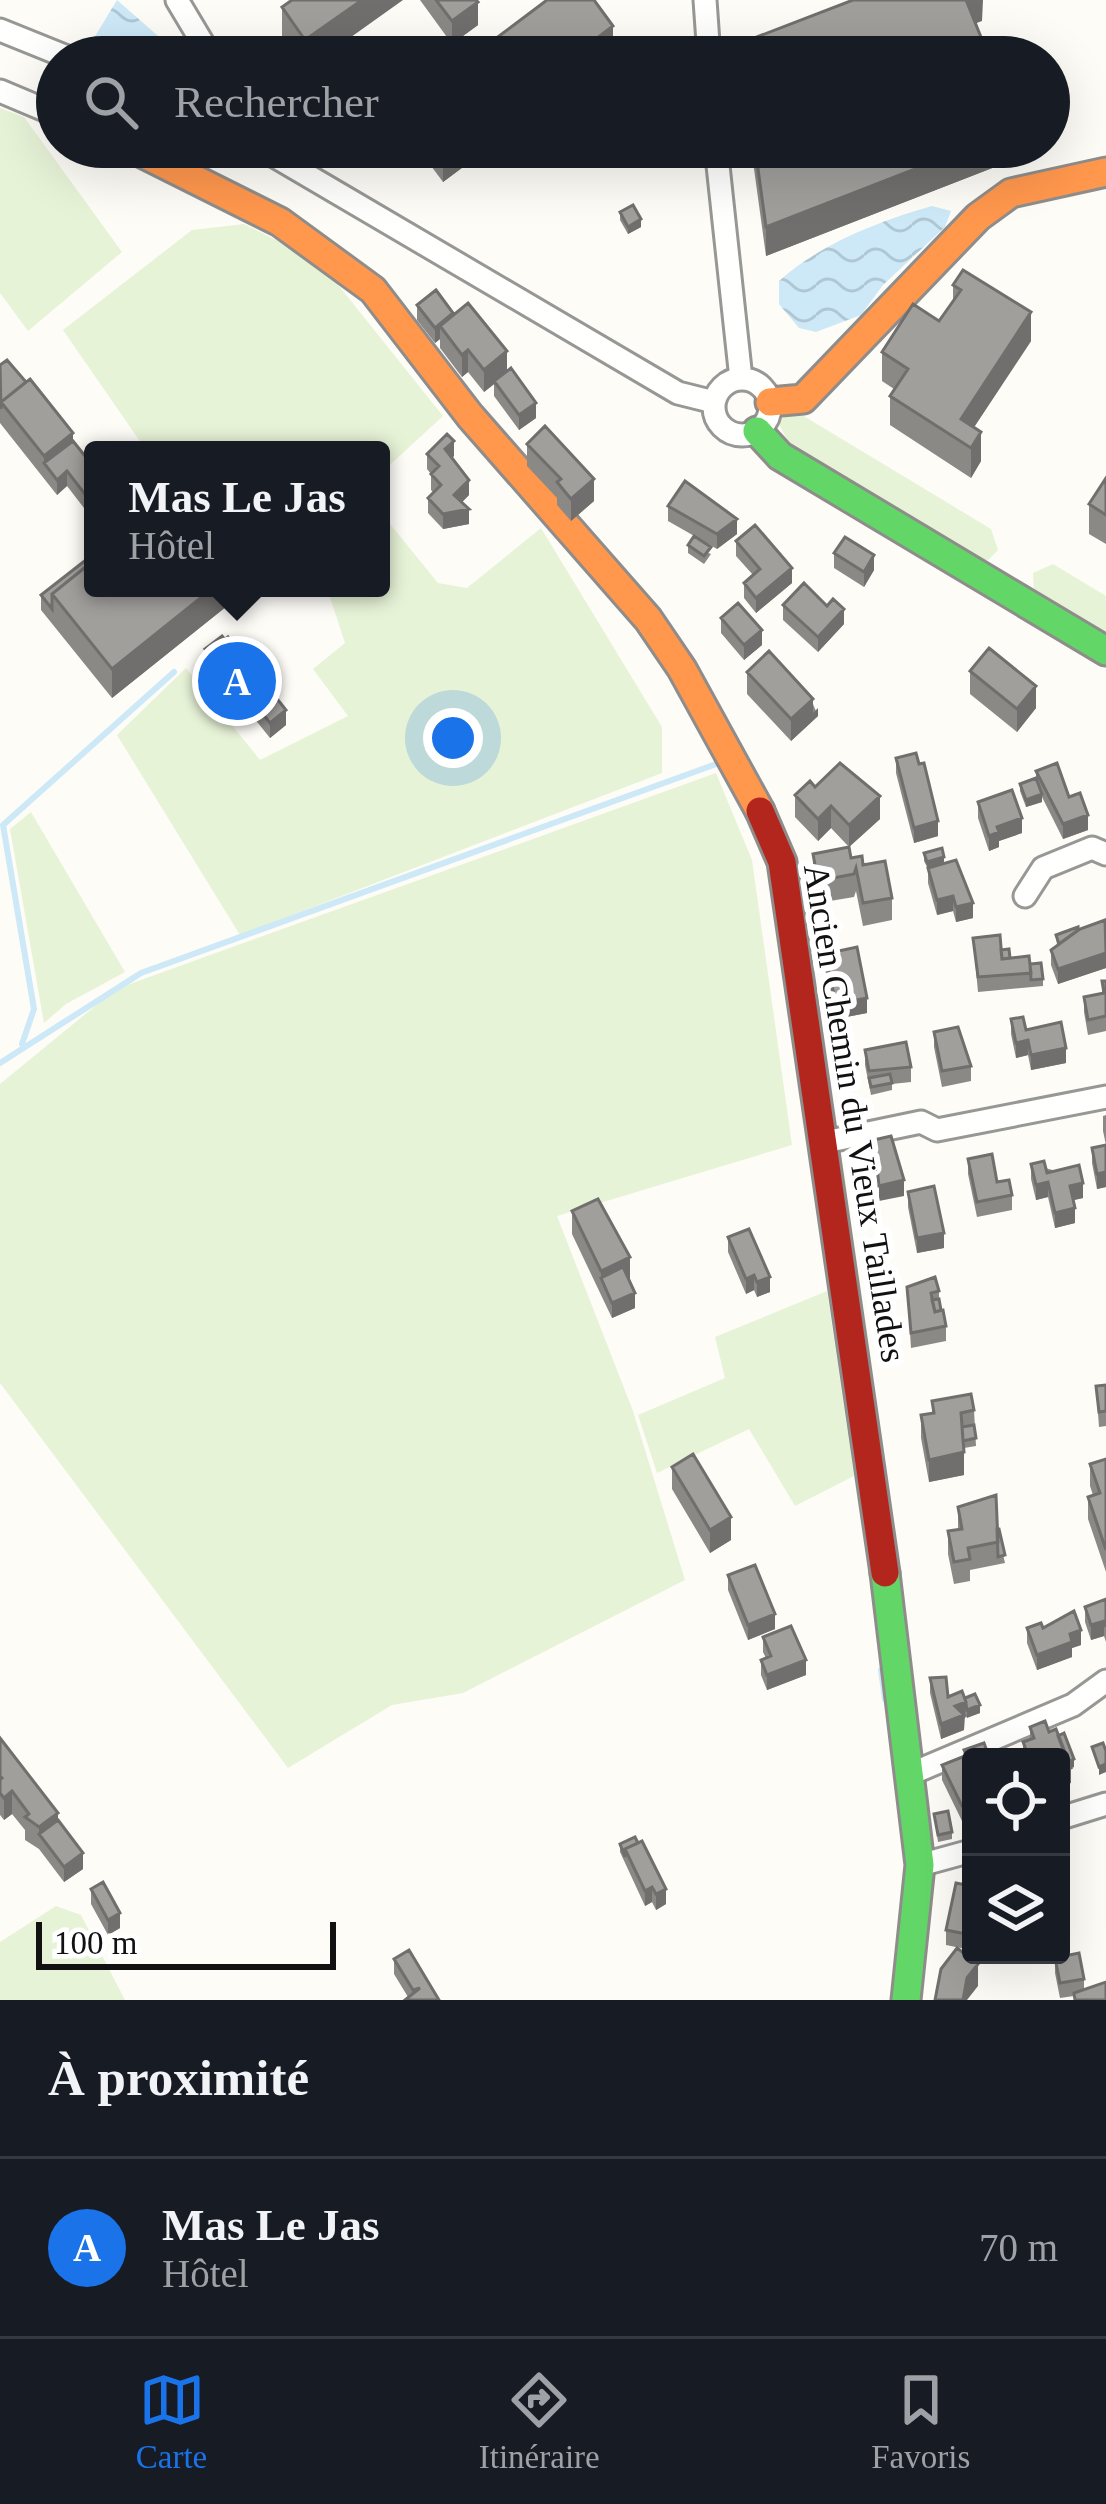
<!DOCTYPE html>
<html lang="fr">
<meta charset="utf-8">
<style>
:root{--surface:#171b24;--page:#242831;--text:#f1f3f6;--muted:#9ea1a6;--line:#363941;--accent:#1a73e8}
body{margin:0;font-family:Georgia,serif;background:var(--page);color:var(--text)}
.controls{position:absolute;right:36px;bottom:36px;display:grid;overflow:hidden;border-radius:12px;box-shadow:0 12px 48px #0002}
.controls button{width:108px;height:108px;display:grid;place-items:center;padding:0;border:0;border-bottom:3px solid var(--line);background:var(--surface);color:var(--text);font:60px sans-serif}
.scale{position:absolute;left:36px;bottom:30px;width:300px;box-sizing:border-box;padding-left:12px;border:6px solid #111;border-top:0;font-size:33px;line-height:42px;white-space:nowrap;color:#111;-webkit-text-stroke:9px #fff;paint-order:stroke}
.you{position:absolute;left:453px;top:738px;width:42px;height:42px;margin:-30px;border:9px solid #fff;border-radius:50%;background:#1a73e8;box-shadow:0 0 0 18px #1a73e833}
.badge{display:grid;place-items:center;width:78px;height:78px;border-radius:50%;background:var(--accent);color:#fff;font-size:39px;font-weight:700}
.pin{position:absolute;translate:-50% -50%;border:6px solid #fff;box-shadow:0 3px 12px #0006}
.popup{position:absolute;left:84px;top:441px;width:306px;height:156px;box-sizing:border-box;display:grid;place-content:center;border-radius:12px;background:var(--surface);filter:drop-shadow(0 3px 9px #0005);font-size:39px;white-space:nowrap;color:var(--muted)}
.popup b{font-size:45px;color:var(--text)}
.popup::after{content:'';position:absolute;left:50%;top:100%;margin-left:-24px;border:24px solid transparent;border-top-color:var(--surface)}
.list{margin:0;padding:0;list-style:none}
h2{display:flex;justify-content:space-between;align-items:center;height:156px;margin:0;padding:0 48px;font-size:51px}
h2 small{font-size:39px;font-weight:400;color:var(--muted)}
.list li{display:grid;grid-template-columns:78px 1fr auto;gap:36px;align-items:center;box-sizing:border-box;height:180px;padding:0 48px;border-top:3px solid var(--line)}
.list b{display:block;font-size:45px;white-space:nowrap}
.list p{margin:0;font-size:39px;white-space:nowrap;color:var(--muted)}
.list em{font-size:39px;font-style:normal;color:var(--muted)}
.icon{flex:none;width:66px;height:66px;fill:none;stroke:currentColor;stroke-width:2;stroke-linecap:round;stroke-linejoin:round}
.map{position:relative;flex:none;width:1106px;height:2000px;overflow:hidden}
.search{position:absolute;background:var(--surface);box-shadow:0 12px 48px #0002;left:36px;right:36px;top:36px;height:132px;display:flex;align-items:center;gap:30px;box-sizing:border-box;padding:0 42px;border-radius:66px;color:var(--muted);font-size:45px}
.sheet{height:336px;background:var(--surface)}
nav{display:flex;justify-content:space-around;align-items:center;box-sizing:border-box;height:168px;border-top:3px solid var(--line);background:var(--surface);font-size:33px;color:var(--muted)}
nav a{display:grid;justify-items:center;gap:6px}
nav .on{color:var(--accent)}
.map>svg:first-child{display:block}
.grass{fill:#e7f3d7}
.water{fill:url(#water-waves)}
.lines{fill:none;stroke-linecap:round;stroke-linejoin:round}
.stream{stroke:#cde8f7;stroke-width:6}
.street-casing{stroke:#979795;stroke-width:27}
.fast-casing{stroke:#8e8d8b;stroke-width:33}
.slow-casing{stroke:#8e8d8b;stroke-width:33}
.jam-casing{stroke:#8e8d8b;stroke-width:33}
.street{stroke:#fffffe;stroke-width:21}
.fast{stroke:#63d668;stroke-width:27}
.slow{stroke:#ff974d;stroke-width:27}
.jam{stroke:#b3261e;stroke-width:27}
.wall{fill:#8a8986}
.shaded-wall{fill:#716f6d}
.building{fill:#a19f9c;stroke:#716f6d;stroke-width:3}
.labels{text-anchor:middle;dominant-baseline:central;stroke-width:12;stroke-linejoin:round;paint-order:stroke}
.street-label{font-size:36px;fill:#111;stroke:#fff}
</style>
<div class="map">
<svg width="1106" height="2000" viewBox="0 0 1106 2000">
<defs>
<pattern id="water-waves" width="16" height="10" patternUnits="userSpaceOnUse" patternTransform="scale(3)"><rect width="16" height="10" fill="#cde8f7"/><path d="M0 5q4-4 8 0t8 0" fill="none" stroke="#afc6d3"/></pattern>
</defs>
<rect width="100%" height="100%" fill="#fdfcf7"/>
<path class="grass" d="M0 108 24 117 122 252 28 331 0 293Z
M244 224 319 261 443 416 381 473V450H146L63 330 192 230Z
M791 414 802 415 991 529 998 550 988 560 977 561 791 447 777 421Z
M381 513 438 583 467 588 541 528 662 727V773L240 935 117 735 186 668 260 760 348 716 313 669 345 643 327 588H381Z
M1053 564 1106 596V640L1034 596 1033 573Z
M716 773 752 860 792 1145 557 1216 633 1411 685 1580 463 1693 392 1705 288 1768 0 1383V1084L116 989Z
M31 812 125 972 66 1004 44 1023 10 829Z
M827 1291 854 1476 795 1506 749 1429 657 1473 638 1415 725 1378 715 1337Z
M56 1906 81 1915 125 2000H0V1942Z"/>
<path class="water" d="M117 0 182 57H133L94 38Z
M932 206 951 211 945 227 883 285 861 315 816 332 799 328 779 304V281C820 244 879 221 932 206Z"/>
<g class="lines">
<path class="stream" d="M22 1044 34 1009 3 825 174 672
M0 1063 141 973 719 763
M881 1670 885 1699"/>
<defs>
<path id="street" d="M177 0 211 57
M705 0 709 57
M0 30 67 57
M0 91 57 115
M259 147 678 393 714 402
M716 147 741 379
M714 407a28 28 0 1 1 56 0a28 28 0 1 1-56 0Z
M1025 896 1043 868 1092 848 1106 854
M825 1142 921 1122 937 1130 1106 1097
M908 1775 1073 1705 1106 1681
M1061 1818 1106 1804
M920 1865 971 1851"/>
<path id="fast" d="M757 431 780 456 1106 651
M885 1573 920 1865 906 2000"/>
<path id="slow" d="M130 147 280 222 373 290 470 416 648 619 682 669 760 811
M770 402 803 399 978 217 1011 193 1106 172"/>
<path id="jam" d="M760 811 782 862 885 1573"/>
</defs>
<use href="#street" class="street-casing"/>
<use href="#fast" class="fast-casing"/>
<use href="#slow" class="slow-casing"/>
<use href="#jam" class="jam-casing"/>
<use href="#street" class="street"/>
<use href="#fast" class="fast"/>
<use href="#slow" class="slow"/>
<use href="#jam" class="jam"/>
</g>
<path class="wall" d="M420 0H476L478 25 452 44Z
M282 7 323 57H296L282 36Z
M417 147H490L443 182Z
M751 147H1018V158L766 256Z
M620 212 641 227 628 234 620 220Z
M953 285 1031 341 974 427 981 461 971 478 890 425V396L894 389 882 381V352L939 321 953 301Z
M417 305 453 313 507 372 536 418 519 430 494 396V384L484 392 468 372 462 377 440 348V339L435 343 417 320Z
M0 365 73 441 93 466V502L84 508 67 486 57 495 0 423Z
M527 444 594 501 571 521 557 505V498L527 466Z
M427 454 454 456 452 458 469 495 462 502 469 524 443 529 428 513V498L434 493 431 490V474L427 469Z
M1106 478V544L1089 534V504Z
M668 506 737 534 717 549 668 521Z
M736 541 792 583 756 613 744 598V583L753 575 736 556Z
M688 545 711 554 704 564 688 553Z
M834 553 874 570 864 587 834 568Z
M93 588H232V602L112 698 41 610V595Z
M783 605 844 624 818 652 783 620Z
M721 618 762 645 744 660 721 633Z
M222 636 286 725 270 738 205 657V649Z
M970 671 1036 708 1017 732 970 694Z
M747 672 813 704 818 716 791 741 747 694Z
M896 758 938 836 914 843 896 773Z
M1036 771 1069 797 1088 830 1063 839 1042 797V802L1026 807 1020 791V784L1036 778Z
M815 787 880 819 849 847 831 828 818 841 795 817V795Z
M978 802 1022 833 999 841V847L989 851 978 818Z
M924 853 944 864 973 918 956 922 953 911 937 915 928 883V869L924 861Z
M813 854 851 858 863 865 892 898V920L863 926 856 891 854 897 818 903 813 877Z
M1106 923V968L1058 984 1051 965V950L1057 945 1056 935Z
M973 938 1001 950 1010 958 1030 964 1043 979V986L978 992Z
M825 954 867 1013 836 1019 825 969Z
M1102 981H1106V1031L1088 1035 1084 1012V997L1102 993Z
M1011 1019 1026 1030 1066 1063 1031 1070 1028 1055 1016 1058 1011 1034Z
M934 1032 971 1066V1081L942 1087 934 1047Z
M865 1050 911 1067V1082L892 1084V1090L871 1095 865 1065Z
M1106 1115V1187L1097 1189 1092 1163V1148L1106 1145 1103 1131V1116Z
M968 1159 1012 1195V1210L977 1217 968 1174Z
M1031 1164 1056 1171 1083 1198 1073 1200 1075 1223 1055 1228 1048 1197 1036 1200 1031 1179Z
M908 1192 944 1248 917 1253 908 1207Z
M572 1211 630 1280 635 1308 612 1318 572 1234Z
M728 1237 770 1292 757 1297 754 1290 746 1294 728 1252Z
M907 1287 939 1291V1299L946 1326V1341L911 1348Z
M1106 1385V1426L1099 1427 1096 1386Z
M932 1401 974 1410 976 1446 964 1448V1475L929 1482 921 1438V1415L932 1413Z
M1106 1459V1572L1088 1519V1497L1093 1495 1090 1486V1464Z
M672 1467 731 1540 710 1553 672 1489Z
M958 1507 997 1529 1005 1563 970 1570V1581L954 1584 948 1554V1531L958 1529Z
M728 1575 775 1629 748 1640 728 1590Z
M1106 1599V1642L1104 1636 1091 1640 1085 1622V1607Z
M1027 1628H1043L1081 1645 1072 1648V1657L1037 1670 1027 1643Z
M763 1637 806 1675 767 1690 761 1675V1660L766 1658 763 1652Z
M930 1678 948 1697 965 1698 980 1713 964 1718V1730L941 1739 930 1693Z
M1030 1727 1049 1732 1074 1767 1071 1768V1783L1061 1757H1023V1742L1030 1739Z
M0 1738 58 1820 83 1869 64 1882 39 1849 25 1840V1830L12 1814 4 1820 0 1815Z
M964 1750 988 1757H971L962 1821 942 1780V1765L964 1756Z
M934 1814 952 1832V1839L938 1842Z
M620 1844 666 1904 656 1910 652 1902 645 1906 620 1852Z
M971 1886V1950L946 1945V1930Z
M91 1889 120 1928 108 1935 91 1904Z
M1055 1958 1084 1979V1990L1106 2000H1074V1996L1060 1998 1055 1973Z
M394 1959 439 2000 408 1997 394 1974Z"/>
<path class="shaded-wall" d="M362 0H403L323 57H305V40Z
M966 0H983L982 21 966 27Z
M478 2V25L452 44V21Z
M613 26V56L572 57Z
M451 147H490L443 182V153Z
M972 147H1018V158L766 256V227Z
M641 219V227L628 234V227Z
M1031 312V341L963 444 961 419Z
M453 313 440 326V339L435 343V328Z
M468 350V372L462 377V355Z
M507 351V374L484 392V370Z
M536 403V418L519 430V415Z
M981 432V461L971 478V448Z
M73 433V456L44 463V456Z
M454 441V456L445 464V449Z
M67 471V486L57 495V480Z
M594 479V501L571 521V499Z
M469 480V495L454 510V495Z
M93 487V502L84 508V493Z
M469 509V524L443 529V514Z
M737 519V534L717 549V534Z
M874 555V570L864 587V572Z
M792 568V583L756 613V598Z
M213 588H232V602L112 698V669Z
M844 609V624L818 652V637Z
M762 630V645L744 660V645Z
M1036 686V708L1017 732V709Z
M813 699V713L818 708V716L791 741V719Z
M286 710V725L270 738V723Z
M1042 794V802L1026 807V800Z
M880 796V819L849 847V825Z
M831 806V828L818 841V819Z
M1088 815V830L1063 839V824Z
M1022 818V833L999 841V847L989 851V836L997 827Z
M938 821V836L914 843V828Z
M944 857V865L927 870V862Z
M953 896V911L937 915V900Z
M973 903V918L956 922V907Z
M1106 953V968L1058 984V969Z
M867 998V1013L836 1019V1004Z
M1028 1040V1055L1016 1058V1043Z
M1066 1048V1063L1031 1070V1055Z
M1106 1172V1187L1097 1189V1174Z
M904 1180V1196L879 1201V1186Z
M1048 1182V1197L1036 1200V1185Z
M1083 1183V1198L1070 1201V1186Z
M1075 1208V1223L1055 1228V1213Z
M944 1233V1248L917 1253V1238Z
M630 1257V1280L606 1291 601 1278V1271Z
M754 1275V1290L746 1294V1279Z
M770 1277V1292L757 1297V1282Z
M635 1293V1308L612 1318V1303Z
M964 1452V1475L929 1482V1460Z
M731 1517V1540L710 1553V1530Z
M775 1614V1629L748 1640V1625Z
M1104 1621V1636L1091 1640V1625Z
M1081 1630V1645L1072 1648V1657L1037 1670V1655L1070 1634Z
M806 1660V1675L767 1690V1675Z
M966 1702 964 1730 941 1739V1724L955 1706Z
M980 1705V1713L967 1718V1710Z
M1074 1759V1767L1071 1768V1783L1061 1787V1772L1066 1763Z
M1106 1764V1772L1099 1775V1767Z
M12 1791V1814L4 1820V1798Z
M971 1803V1818L962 1821V1806Z
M58 1813V1835L39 1834V1827Z
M83 1853V1869L64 1882V1867Z
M652 1887V1902L645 1906V1891Z
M666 1889V1904L656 1910V1894Z
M120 1913V1928L108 1935V1920Z
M978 1964V1986L967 2000H963L967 1978Z"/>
<path class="building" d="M292 0H362L305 40 282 7Z
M436 0H476L478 2 452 21Z
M547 0H594L613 26 572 57H471Z
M853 0H966L989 57H741L736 45Z
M755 147H972L766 227Z
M633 205 641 219 628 227 620 212Z
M963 270 1031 312 961 419 981 432 971 448 890 396 908 369 882 352 913 304 939 321 961 290 953 285Z
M436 290 453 313 435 328 417 305Z
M468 303 507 351 484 370 468 350 462 355 440 326Z
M7 360 26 382 1 402V409L0 365Z
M511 368 536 403 519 415 494 381Z
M30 379 73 433 44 456 1 402Z
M545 426 594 479 571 499 557 482 561 479 527 444Z
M447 434 454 441 445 449 469 480 454 495 469 509 443 514 428 498 441 485 431 474 439 466 427 454Z
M73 441 93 466V472L89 474 93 479V487L84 493 67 471 57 480 44 463Z
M1106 478V515L1089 504Z
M685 481 737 519 717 534 668 506Z
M755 525 792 568 756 598 744 583 760 569 736 541Z
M694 536 711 547 704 556 688 545Z
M845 537 874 555 864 572 834 553Z
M91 556 93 561 52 594V609L41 595Z
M93 561V588H213L112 669 52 594Z
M804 583 827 606 833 599 844 609 818 637 783 605Z
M738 603 762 630 744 645 721 618Z
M222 636 225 640 213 650V658L205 649Z
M228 637 286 710 270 723 213 650Z
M989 648 1036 686 1017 709 970 671Z
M769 651 813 699 791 719 747 672Z
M916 753 919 764 924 763 938 821 914 828 896 758Z
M840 763 880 796 849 825 831 806 818 819 795 795 810 781 815 787Z
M1057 763 1069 797 1080 793 1088 815 1063 824 1036 771Z
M1036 778 1042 794 1026 800 1020 784Z
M1012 790 1022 818 997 827 999 832 989 836 978 802Z
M849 847 851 858 862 856 863 865 885 861 892 898 863 903 856 868 854 874 818 881 813 854Z
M942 848 944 857 927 862 924 853Z
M956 860 973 903 956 907 953 896 937 900 928 868Z
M1105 920 1106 953 1058 969 1051 950 1080 929Z
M1078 927V930L1059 944 1056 935Z
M1000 935 1002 959 1029 956 1031 973 978 977 973 938Z
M857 947 867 998 836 1004 825 954Z
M1009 949 1010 958 1002 959 1001 950Z
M1041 963 1043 979 1031 980 1030 964Z
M1102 981H1106V1016L1088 1020 1084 997 1104 993Z
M1023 1017 1026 1030 1061 1022 1066 1048 1031 1055 1028 1040 1016 1043 1011 1019Z
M958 1027 971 1066 942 1071 934 1032Z
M906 1042 911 1067 869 1071 865 1050Z
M890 1074 892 1083 871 1087 869 1078Z
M891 1136 904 1180 879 1186 874 1140Z
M1106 1145V1172L1097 1174 1092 1148Z
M992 1154 997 1182 1009 1180 1012 1195 977 1202 968 1159Z
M1044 1161 1047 1173 1079 1165 1083 1183 1070 1186 1075 1208 1055 1213 1048 1182 1036 1185 1031 1164Z
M934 1186 944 1233 917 1238 908 1192Z
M598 1199 630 1257 601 1271 572 1211Z
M749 1229 770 1277 757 1282 754 1275 746 1279 728 1237Z
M623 1267 635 1293 612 1303 601 1278Z
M935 1277 939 1291 931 1293 935 1312 943 1310 946 1326 911 1333 907 1287Z
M939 1299 941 1310 935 1312 932 1300Z
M1106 1385V1411L1099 1412 1096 1386Z
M971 1394 974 1410 961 1413 964 1452 929 1460 921 1415 934 1413 932 1401Z
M974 1425 976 1438 963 1441 962 1427Z
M693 1454 731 1517 710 1530 672 1467Z
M1106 1459V1550L1088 1497 1100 1493 1090 1464Z
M996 1495 998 1542 968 1548 970 1559 954 1562 948 1531 962 1529 958 1507Z
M997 1529H999L1005 1555 998 1557Z
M755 1565 775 1614 748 1625 728 1575Z
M1106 1599V1627L1104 1621 1091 1625 1085 1607Z
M1074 1611 1081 1630 1070 1634 1072 1642 1037 1655 1027 1628 1041 1623 1043 1628Z
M791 1626 806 1660 767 1675 761 1660 771 1656 763 1637Z
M946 1677 948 1697 962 1691 966 1702 955 1706 964 1715 941 1724 930 1678Z
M975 1694 980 1705 967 1710 965 1698Z
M1045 1721 1049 1732 1056 1729 1071 1768 1061 1772V1757H1029L1023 1742 1034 1738 1030 1727Z
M1064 1733 1074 1759 1068 1762 1058 1736Z
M0 1738 58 1813 39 1827 25 1817 29 1814 12 1791 4 1798 0 1793V1780L2 1778 0 1776Z
M984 1743 988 1754 981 1757H971V1761L969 1762 964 1750Z
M1103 1743 1106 1751V1764L1099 1767 1092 1747Z
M965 1756 971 1769V1803L962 1806 942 1765Z
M948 1811 952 1832 938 1835 934 1814Z
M58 1820 83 1853 64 1867 39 1834Z
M635 1837 638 1843 625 1849V1857L620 1844Z
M642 1841 666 1889 656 1894 652 1887 645 1891 625 1849Z
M103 1882 120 1913 108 1920 91 1889Z
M956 1883 971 1886V1935L946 1930Z
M957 1948 978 1964 967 1978 963 2000H935L941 1969Z
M409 1950 439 2000H405L420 1988 413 1990 394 1959Z
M1079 1953 1084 1979 1060 1983 1055 1958Z
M1106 1982V2000H1075L1074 1993Z"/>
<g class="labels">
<g class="street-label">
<text transform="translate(855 1113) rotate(81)">Ancien Chemin du Vieux Taillades</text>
</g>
</g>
</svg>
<div class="controls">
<button><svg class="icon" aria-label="locate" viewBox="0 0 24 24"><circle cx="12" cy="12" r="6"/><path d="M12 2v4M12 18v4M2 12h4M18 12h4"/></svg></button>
<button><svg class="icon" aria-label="layers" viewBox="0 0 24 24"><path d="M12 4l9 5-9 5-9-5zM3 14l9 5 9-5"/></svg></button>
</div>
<div class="scale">100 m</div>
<div class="you"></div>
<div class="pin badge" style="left:237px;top:681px">A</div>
<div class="popup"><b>Mas Le Jas</b>Hôtel</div>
<div class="search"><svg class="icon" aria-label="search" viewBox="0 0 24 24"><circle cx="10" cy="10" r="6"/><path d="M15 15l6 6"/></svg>Rechercher</div>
</div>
<section class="sheet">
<h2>À proximité<small></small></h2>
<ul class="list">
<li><span class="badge">A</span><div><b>Mas Le Jas</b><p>Hôtel</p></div><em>70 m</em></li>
</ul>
</section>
<nav>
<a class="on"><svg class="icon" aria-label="map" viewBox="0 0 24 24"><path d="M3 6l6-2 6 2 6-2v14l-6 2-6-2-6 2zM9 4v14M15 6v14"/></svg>Carte</a>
<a><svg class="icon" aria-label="directions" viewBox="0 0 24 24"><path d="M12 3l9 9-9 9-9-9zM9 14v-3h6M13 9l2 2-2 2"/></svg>Itinéraire</a>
<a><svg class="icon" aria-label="saved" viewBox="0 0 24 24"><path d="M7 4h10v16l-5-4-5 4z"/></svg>Favoris</a>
</nav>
